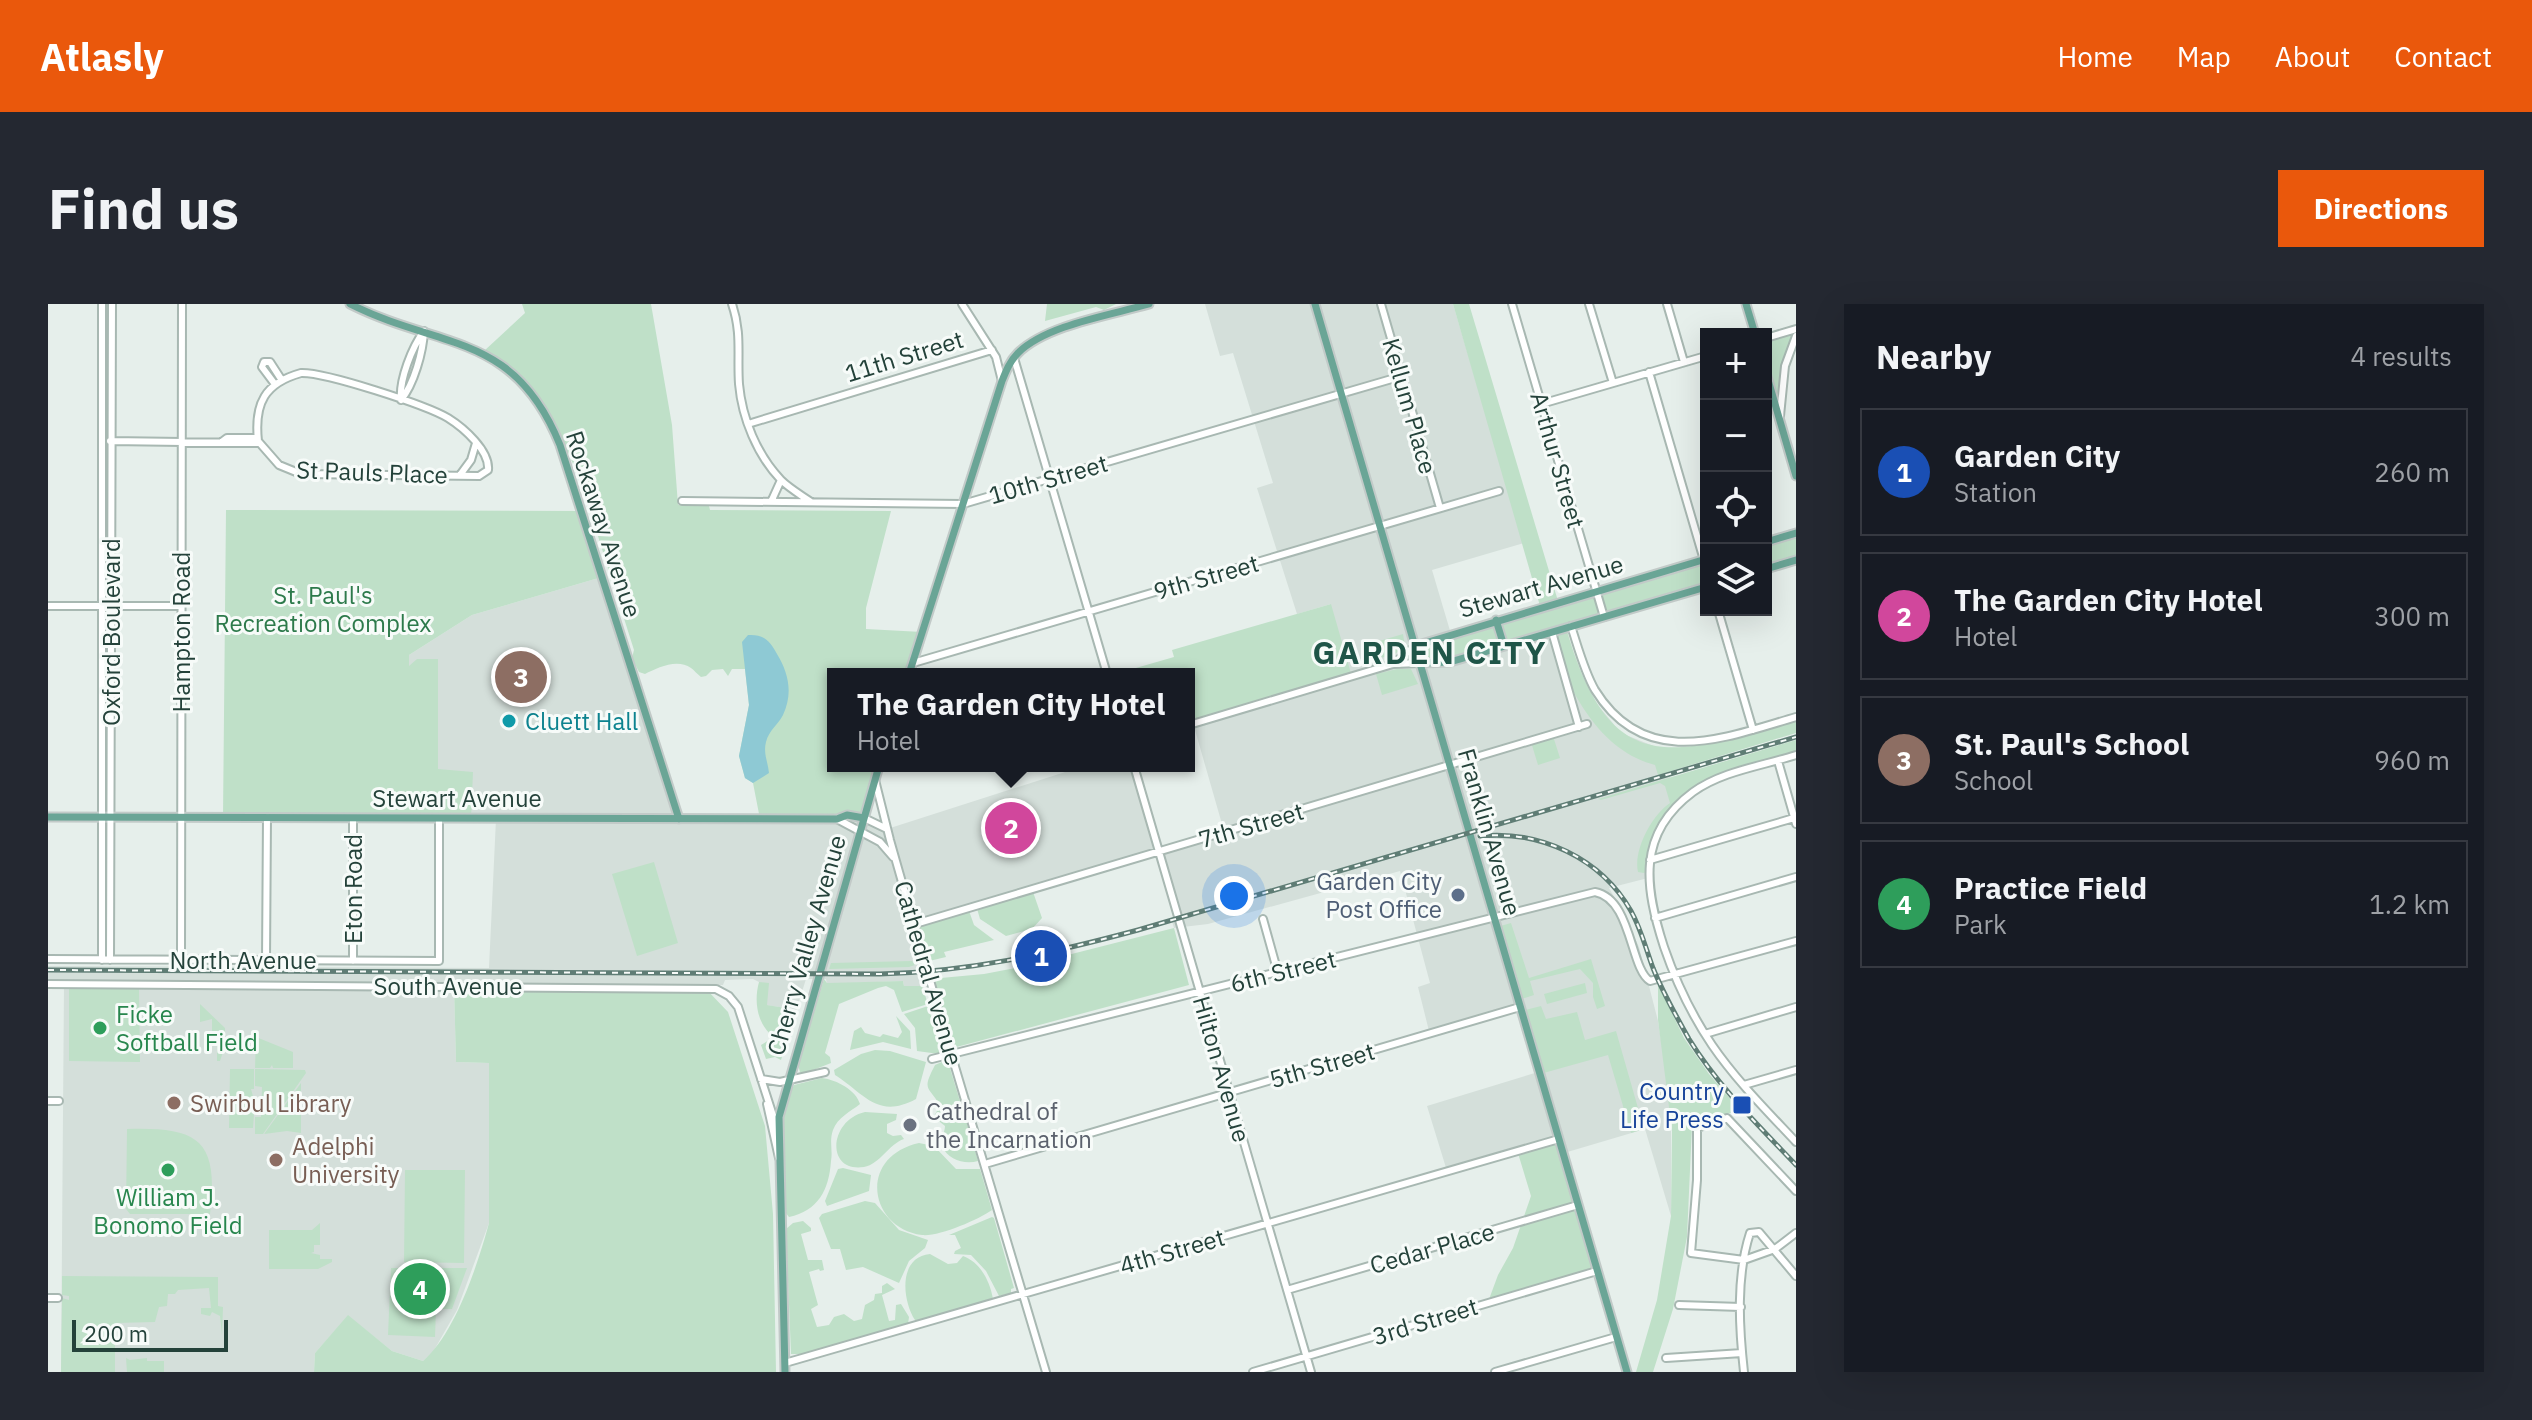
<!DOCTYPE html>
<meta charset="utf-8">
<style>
:root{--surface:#171b24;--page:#242831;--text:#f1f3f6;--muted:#9ea1a6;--line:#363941;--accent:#ea580c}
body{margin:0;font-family:"IBM Plex Sans",sans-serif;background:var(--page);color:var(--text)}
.controls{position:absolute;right:24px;top:24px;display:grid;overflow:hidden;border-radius:0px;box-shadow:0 8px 32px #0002}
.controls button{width:72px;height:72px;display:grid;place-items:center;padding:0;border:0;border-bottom:2px solid var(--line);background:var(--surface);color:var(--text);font:40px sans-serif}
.scale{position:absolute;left:24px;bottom:20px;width:156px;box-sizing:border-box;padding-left:8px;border:4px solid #24423a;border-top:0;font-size:22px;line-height:28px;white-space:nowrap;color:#24423a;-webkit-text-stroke:6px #f7fbf9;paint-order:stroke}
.you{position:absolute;left:1186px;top:592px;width:28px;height:28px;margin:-20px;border:6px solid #fff;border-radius:50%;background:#1a73e8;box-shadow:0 0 0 12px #1a73e833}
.badge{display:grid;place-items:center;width:52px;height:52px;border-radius:50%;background:var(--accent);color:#fff;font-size:26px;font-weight:700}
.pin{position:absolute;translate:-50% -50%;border:4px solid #fff;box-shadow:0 2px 8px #0006}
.popup{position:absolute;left:779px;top:364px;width:368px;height:104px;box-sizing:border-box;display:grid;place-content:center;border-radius:0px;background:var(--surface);filter:drop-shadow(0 2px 6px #0005);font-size:26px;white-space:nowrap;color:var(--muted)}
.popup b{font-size:30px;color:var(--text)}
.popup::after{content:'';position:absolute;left:50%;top:100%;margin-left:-16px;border:16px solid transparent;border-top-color:var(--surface)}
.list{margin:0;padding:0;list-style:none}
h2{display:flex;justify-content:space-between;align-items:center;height:104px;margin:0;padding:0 32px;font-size:34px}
h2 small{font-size:26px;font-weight:400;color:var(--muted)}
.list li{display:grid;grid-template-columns:52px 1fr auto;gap:24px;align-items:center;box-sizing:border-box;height:128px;margin:0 16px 16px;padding:0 16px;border:2px solid var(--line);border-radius:0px}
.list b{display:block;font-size:30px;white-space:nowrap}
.list p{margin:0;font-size:26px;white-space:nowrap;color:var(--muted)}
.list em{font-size:26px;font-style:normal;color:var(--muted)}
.icon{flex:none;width:44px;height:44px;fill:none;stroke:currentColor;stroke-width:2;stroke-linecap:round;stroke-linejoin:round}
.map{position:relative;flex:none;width:1748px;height:1068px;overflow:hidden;border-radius:0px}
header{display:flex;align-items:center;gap:48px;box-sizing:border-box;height:112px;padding:0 40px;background:var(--accent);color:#fff}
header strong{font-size:38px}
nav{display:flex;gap:44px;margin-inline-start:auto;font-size:28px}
.intro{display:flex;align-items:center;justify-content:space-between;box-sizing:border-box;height:192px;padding:0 48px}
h1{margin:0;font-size:56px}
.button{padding:20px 36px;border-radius:0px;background:var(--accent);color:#fff;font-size:28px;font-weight:700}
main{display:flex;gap:48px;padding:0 48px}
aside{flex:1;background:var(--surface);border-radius:0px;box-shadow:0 8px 32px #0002}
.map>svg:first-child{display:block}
.built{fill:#d4dfda}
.green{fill:#bfe0c8}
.water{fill:#8ec9d4}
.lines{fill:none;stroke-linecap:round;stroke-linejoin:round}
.minor-casing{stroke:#a8b8b2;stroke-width:10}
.major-casing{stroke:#c2cac8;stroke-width:11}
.minor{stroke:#fff;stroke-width:6}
.major{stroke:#6aa596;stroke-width:7}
.rail-casing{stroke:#5f7d75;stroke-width:5}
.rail{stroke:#f7fbf9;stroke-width:2;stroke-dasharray:6;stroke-linecap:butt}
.culture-dot{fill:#0f9aa8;stroke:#f7fbf9;stroke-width:3}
.service-dot{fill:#5c6f8a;stroke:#f7fbf9;stroke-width:3}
.leisure-dot{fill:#2e9e5b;stroke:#f7fbf9;stroke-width:3}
.education-dot{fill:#8d6e63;stroke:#f7fbf9;stroke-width:3}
.transit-dot{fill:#1a4fb4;stroke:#f7fbf9;stroke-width:3}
.worship-dot{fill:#6b7280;stroke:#f7fbf9;stroke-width:3}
.labels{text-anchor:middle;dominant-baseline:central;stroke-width:6;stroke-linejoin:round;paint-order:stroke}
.street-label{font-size:24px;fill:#24423a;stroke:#f7fbf9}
.park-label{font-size:24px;fill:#2d7a4b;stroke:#f7fbf9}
.culture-label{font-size:24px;fill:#0d838f;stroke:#f7fbf9;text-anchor:start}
.service-label{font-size:24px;fill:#4e5e75;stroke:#f7fbf9;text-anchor:end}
.leisure-label{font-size:24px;fill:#27864d;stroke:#f7fbf9;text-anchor:start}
.transit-label{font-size:24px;fill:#164399;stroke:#f7fbf9;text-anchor:end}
.education-label{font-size:24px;fill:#785e54;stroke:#f7fbf9;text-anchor:start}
.worship-label{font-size:24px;fill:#5b616d;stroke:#f7fbf9;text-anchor:start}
.district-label{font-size:32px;font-weight:bold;letter-spacing:2px;fill:#1f5548;stroke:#f7fbf9}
</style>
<header>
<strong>Atlasly</strong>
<nav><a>Home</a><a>Map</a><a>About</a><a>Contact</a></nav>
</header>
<div class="intro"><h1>Find us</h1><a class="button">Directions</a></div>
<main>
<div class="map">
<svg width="1748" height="1068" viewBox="0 0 1748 1068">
<rect width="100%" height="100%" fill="#e6efeb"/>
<path class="built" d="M1157 0H1405L1476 239 1384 266 1403 330 1518 324 1529 362 1549 400 1573 429 1608 443 1615 444 1629 502 1610 531 1600 574 1561 584 1575 608 1591 643 1610 717 1623 800V912L1597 825 1516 849 1511 834 1399 867 1379 802 1490 768 1471 705 1382 731 1370 683 1382 679 1352 567 1160 620 1126 624 1123 614 1130 612 1111 548 867 619 882 675 873 676 874 682H856L855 677 779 680 778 675H758L747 710 741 706 742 694H740L738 704 718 701 711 678 705 675 677 676 675 681 406 682 408 758 441 759V919L409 1006 385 1048 375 1057 344 1047 300 1012 267 1049 266 1068H13L16 681 0 680V662L441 664 448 515H423L390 466V396L359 395 361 351 424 311 554 273 631 515H805L836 526 1036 462H1086L1111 548 1176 527 1145 419 1283 300 1249 310 1209 184 1225 179 1185 49 1172 52Z"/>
<path class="green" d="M55 0H62L61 655H54Z
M474 0H603L624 121 630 201 661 202 662 206 843 207 818 304V325L874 328 861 370H785V462H831L814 518 805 515H712L705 479 697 474 691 452 701 401 697 365H684L680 372 675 365 664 366 658 372 653 373C649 370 646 366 643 364 629 354 609 364 597 370L591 368 584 354 586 346 530 169 505 121 452 57 436 47 477 9Z
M999 0H1068L1056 6 1048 3 997 17Z
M1405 0H1421L1510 297 1658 255V283L1518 324C1562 475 1620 453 1748 417V429L1610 471 1607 461C1549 446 1518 381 1501 329L1413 355 1374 358 1372 343 1492 302Z
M1748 25V32L1742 45 1731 116 1718 69V34Z
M178 206 533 207 554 273 424 311 361 351V362L369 355H390V465L425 468 423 515 175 513Z
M1748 229V257L1718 266V237Z
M1283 300 1304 373 1141 421V370H1067L1126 353 1124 346Z
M1355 330 1357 342 1347 350 1332 354 1328 338Z
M1349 365H1363L1370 380 1334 391 1328 370Z
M1505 432 1512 454 1490 461 1483 438Z
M1748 436V453L1669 475 1642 490 1614 522 1600 566 1596 569 1590 568C1585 546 1604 511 1622 499L1617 482 1612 479 1553 496 1550 495Z
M606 558 630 639 589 652 564 570Z
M984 585 994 614 984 625 958 632 932 615 928 601Z
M920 604 926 621 946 636 896 648 898 653 877 658 867 619Z
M1463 619 1481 674 1543 655 1557 702 1549 705 1545 693V679L1532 665 1482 677 1486 691 1470 696 1449 623Z
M1126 624 1141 681 901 745 882 675 936 670 989 660 991 665 1005 662 1004 655Z
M864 657 867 661 861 663 781 665 783 659Z
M776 675 779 679 855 677 856 682H874L880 700 854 708 846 686 838 682 830 684 791 700 777 749 782 753 783 759 755 770 752 768 750 761Z
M711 678 721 679 719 701 738 704 740 693 742 694 741 706 747 710 733 756 727 753 718 755 713 741 721 736 728 740 731 736C710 725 705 700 711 678Z
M1537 679 1539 689 1499 700 1496 690Z
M1610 680 1636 734 1661 770 1692 806 1644 821 1639 933 1625 1005 1605 1068H1588L1609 996 1623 912 1624 827 1610 716Z
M406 682 659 686 680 708 717 822 725 910 728 1068H266L267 1049 300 1011 344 1047 375 1057C407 1030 430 960 441 919V759L408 758Z
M21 684H91L92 758 21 757Z
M152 700 177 724V742L172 757H169V728L164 729V715L152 718Z
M880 702 894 749 891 750 869 747 867 724 856 710Z
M1493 702 1498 715 1529 708 1537 736 1568 727 1596 825 1583 829 1560 751 1492 770 1473 707Z
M848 712 862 727 863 745 835 738 802 746 806 727 813 723 817 729 832 733 835 730 850 734 854 728Z
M208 733 245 748V764H225L224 761 222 764H207Z
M827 746 842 747 878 758 868 795C829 816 816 789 787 771L786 766 813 750Z
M896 757 898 762 901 761 914 804 886 812 892 802C881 781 873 788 887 761Z
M182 765H206V785H203L206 796 203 797 206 799V808H203L206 810 205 824H181Z
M207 765 257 766 258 769 215 830H207V813H213L214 783 207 782Z
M774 774C789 776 808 786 812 800 802 808 790 813 785 826 781 837 785 846 783 857 781 886 770 907 741 913L737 908C736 869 726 817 746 781Z
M253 779V829L239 827 216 830Z
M915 806 930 857C917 861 900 856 894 842 892 836 897 828 897 822L887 814Z
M817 808 849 810 848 816 839 820V829L845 832 853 831 856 835C841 840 832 860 816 863 777 869 781 816 817 808Z
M79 825C150 823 171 835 162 910H82L78 905Z
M1511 833 1550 966 1440 998 1450 971 1465 944 1483 892 1469 846Z
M871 839 886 842 908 865H932L944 906C930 916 890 933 874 931 821 924 809 853 871 839Z
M795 864 823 871 821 887 779 902 777 897 790 865Z
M357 866H417L416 959 356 958Z
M817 897 827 899 851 926 880 936 877 944 861 957 851 979 815 963 798 966 792 945H783L771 914 774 910Z
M944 913 946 914 966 984 963 985V989L951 992 938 967 923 951 906 950 907 947 913 944 907 931H901Z
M755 917 763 924V927L753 930 760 956H774L776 966 772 967 771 965 761 968 770 1001 763 1005 769 1023 781 1021 786 1013 796 1010 806 1017 814 1015 817 1001 826 996 827 990 834 989V982L839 979 847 985 834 991 841 1017 847 1016 848 1001 853 1000 861 1013 860 1020 755 1050H743L738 925 745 919Z
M272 919V941H266V948L263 949 272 951V955H284V958L270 965H221V926H264Z
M882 950 900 960 909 959 915 952C932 958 942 977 945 995L873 1016H867C854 996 850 953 882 950Z
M343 964H419L404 1005H388L387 1033 340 1031Z
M14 972 170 973V1002L175 1003 174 1031 172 1012 164 1008 162 1012 153 1010V1004H163L161 984 130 986 127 990H120L119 1002 111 1003 107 1018 67 1019V1068H13L14 994 21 996V992L14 991Z
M78 1054 82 1056 99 1054V1057H116V1068H79Z"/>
<path class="water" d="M700 331C716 330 722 337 729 350 741 370 745 389 735 411 730 421 721 426 718 438 715 449 720 458 721 469L705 479 697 474 691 452 701 401 694 338Z"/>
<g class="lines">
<defs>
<path id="minor" d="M684 0C694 29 689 51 691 80 694 114 709 151 733 176 741 184 753 191 763 198
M914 0 948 53 954 77
M1333 0 1392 204
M1464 0 1556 313
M1541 0 1565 79
M1619 0 1636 58
M376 27C375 48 366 80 353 96 351 76 364 43 376 27Z
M1718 34 1748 25
M966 54 1059 370
M1601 68 1658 263
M253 69C277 68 378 101 400 114 416 124 442 147 440 166L431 172 253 170 231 161 210 137C206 99 217 79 253 69Z
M226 79 214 63 216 58H222L233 75
M1493 100 1658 52
M1732 112 1737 62 1748 32
M700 120 944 46
M62 137 211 139
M175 137 179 134H209
M412 171 423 156 428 139
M634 197 915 200 1354 72
M723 198 733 176
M0 302H133
M1670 306 1705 426
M1523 322C1530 343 1536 367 1547 386 1597 467 1676 434 1748 413
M1504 328 1531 423
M865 359 1451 187
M1345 360 1367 342
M1141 421 1345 360 1372 359
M1748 451C1714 462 1674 467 1645 488 1588 530 1597 584 1616 643 1628 678 1643 710 1664 741 1688 776 1719 807 1748 838
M1730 457 1748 520
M1086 462 1263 1068
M827 476 842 536 897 729 998 1068
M816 514 839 525
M789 515 832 538 845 553
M1602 556 1746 514
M1607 614 1748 573
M1215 615 1230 669
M867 620 1539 420
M0 655 391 657V514
M54 656V0
M62 656 64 0
M133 656 134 0
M218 656 219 513
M305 657V514
M0 680 668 685 681 692 690 703 729 824
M1657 730 1748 703
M884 755 1547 588C1584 595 1582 665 1602 677L1748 637
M713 775 732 778 777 768
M1696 781 1748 766
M0 797H11
M719 800 731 854
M937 860 1472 703
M1748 887 1679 814 1649 824V876L1643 949 1696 956 1727 945 1748 929
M1239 986 1530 901
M0 994H10
M1631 1001 1693 1003
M1618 1054 1694 1049
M737 1059 1511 835
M1205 1068 1549 967
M1447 1068 1568 1033
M1696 1068C1691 1023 1688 972 1702 929L1711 928 1748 972"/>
<path id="major" d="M302 0C393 46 466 27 512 141L631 515
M1267 0 1579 1068
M1698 0 1707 30
M1718 69 1748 172
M1718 238 1748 229
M1718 265 1748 256
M1448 316 1456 342
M1367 342 1658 255
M1372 359 1402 358 1658 283
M861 370 954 77C958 67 962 57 970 49 998 21 1063 11 1101 0
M0 513 789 515 799 511 816 514
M737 1068 731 813 831 462"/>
</defs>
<use href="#minor" class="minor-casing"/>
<use href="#major" class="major-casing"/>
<use href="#minor" class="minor"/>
<use href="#major" class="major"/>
<defs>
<path id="rail" d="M1432 532C1492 526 1553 554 1583 607 1593 625 1598 645 1605 664 1615 689 1628 712 1641 735 1670 782 1710 821 1748 861
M0 666 832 670C920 668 1005 649 1090 626L1748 433"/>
</defs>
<use href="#rail" class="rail-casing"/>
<use href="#rail" class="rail"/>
</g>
<circle class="culture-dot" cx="461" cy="417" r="8"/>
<circle class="service-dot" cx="1410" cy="591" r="8"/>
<g class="leisure-dot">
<circle cx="52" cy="724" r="8"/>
<circle cx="120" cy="866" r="8"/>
</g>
<g class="education-dot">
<circle cx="126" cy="799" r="8"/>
<circle cx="228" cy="856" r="8"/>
</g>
<rect class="transit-dot" x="1684" y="791" width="20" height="20" rx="4"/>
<circle class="worship-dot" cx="862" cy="821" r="8"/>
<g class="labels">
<g class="street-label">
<text transform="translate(856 52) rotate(-17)">11th Street</text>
<text transform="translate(1362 102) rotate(74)">Kellum Place</text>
<text transform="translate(1510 156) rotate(74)">Arthur Street</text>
<text transform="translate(324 168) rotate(2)">St Pauls Place</text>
<text transform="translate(1000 175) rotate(-16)">10th Street</text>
<text transform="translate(556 220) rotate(72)">Rockaway Avenue</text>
<text transform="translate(1158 273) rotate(-16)">9th Street</text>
<text transform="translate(1493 282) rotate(-16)">Stewart Avenue</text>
<text transform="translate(63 328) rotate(-90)">Oxford Boulevard</text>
<text transform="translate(133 328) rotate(-90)">Hampton Road</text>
<text x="409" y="494">Stewart Avenue</text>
<text transform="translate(1203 521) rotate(-16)">7th Street</text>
<text transform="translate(1442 528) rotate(74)">Franklin Avenue</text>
<text transform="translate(305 585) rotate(-90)">Eton Road</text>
<text transform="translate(758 641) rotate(-74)">Cherry Valley Avenue</text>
<text x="195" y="656">North Avenue</text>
<text transform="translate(1235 667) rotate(-14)">6th Street</text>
<text transform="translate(881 669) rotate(74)">Cathedral Avenue</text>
<text x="400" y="682">South Avenue</text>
<text transform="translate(1274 761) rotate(-16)">5th Street</text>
<text transform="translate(1174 765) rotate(74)">Hilton Avenue</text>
<text transform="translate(1384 944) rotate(-16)">Cedar Place</text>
<text transform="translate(1124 947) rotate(-16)">4th Street</text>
<text transform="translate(1377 1017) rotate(-17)">3rd Street</text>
</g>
<g class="park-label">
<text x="275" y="291">St. Paul's<tspan x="275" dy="28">Recreation Complex</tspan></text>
</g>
<g class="culture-label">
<text x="477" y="417">Cluett Hall</text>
</g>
<g class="service-label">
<text x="1394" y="577">Garden City<tspan x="1394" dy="28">Post Office</tspan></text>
</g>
<g class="leisure-label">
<text x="68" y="710">Ficke<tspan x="68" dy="28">Softball Field</tspan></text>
<text x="120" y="893" text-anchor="middle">William J.<tspan x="120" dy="28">Bonomo Field</tspan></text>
</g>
<g class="transit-label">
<text x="1676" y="787">Country<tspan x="1676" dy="28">Life Press</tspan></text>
</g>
<g class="education-label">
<text x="142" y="799">Swirbul Library</text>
<text x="244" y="842">Adelphi<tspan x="244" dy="28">University</tspan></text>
</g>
<g class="worship-label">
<text x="878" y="807">Cathedral of<tspan x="878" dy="28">the Incarnation</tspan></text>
</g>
<g class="district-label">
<text x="1382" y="348">GARDEN CITY</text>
</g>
</g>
</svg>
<div class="controls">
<button>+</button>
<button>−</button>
<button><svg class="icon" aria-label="locate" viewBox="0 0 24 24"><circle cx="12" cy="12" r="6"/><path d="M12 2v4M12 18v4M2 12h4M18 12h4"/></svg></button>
<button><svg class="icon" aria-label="layers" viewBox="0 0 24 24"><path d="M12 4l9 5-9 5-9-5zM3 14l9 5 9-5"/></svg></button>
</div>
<div class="scale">200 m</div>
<div class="you"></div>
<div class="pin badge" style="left:993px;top:652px;background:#1a4fb4">1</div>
<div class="pin badge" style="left:963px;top:524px;background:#d1479c">2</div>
<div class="popup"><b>The Garden City Hotel</b>Hotel</div>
<div class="pin badge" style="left:473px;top:373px;background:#8d6e63">3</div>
<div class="pin badge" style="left:372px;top:985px;background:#2e9e5b">4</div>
</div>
<aside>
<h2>Nearby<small>4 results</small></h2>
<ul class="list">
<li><span class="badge" style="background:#1a4fb4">1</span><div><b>Garden City</b><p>Station</p></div><em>260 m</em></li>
<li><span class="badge" style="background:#d1479c">2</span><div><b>The Garden City Hotel</b><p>Hotel</p></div><em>300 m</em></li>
<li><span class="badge" style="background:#8d6e63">3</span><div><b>St. Paul's School</b><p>School</p></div><em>960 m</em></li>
<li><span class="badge" style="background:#2e9e5b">4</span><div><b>Practice Field</b><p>Park</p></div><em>1.2 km</em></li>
</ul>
</aside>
</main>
